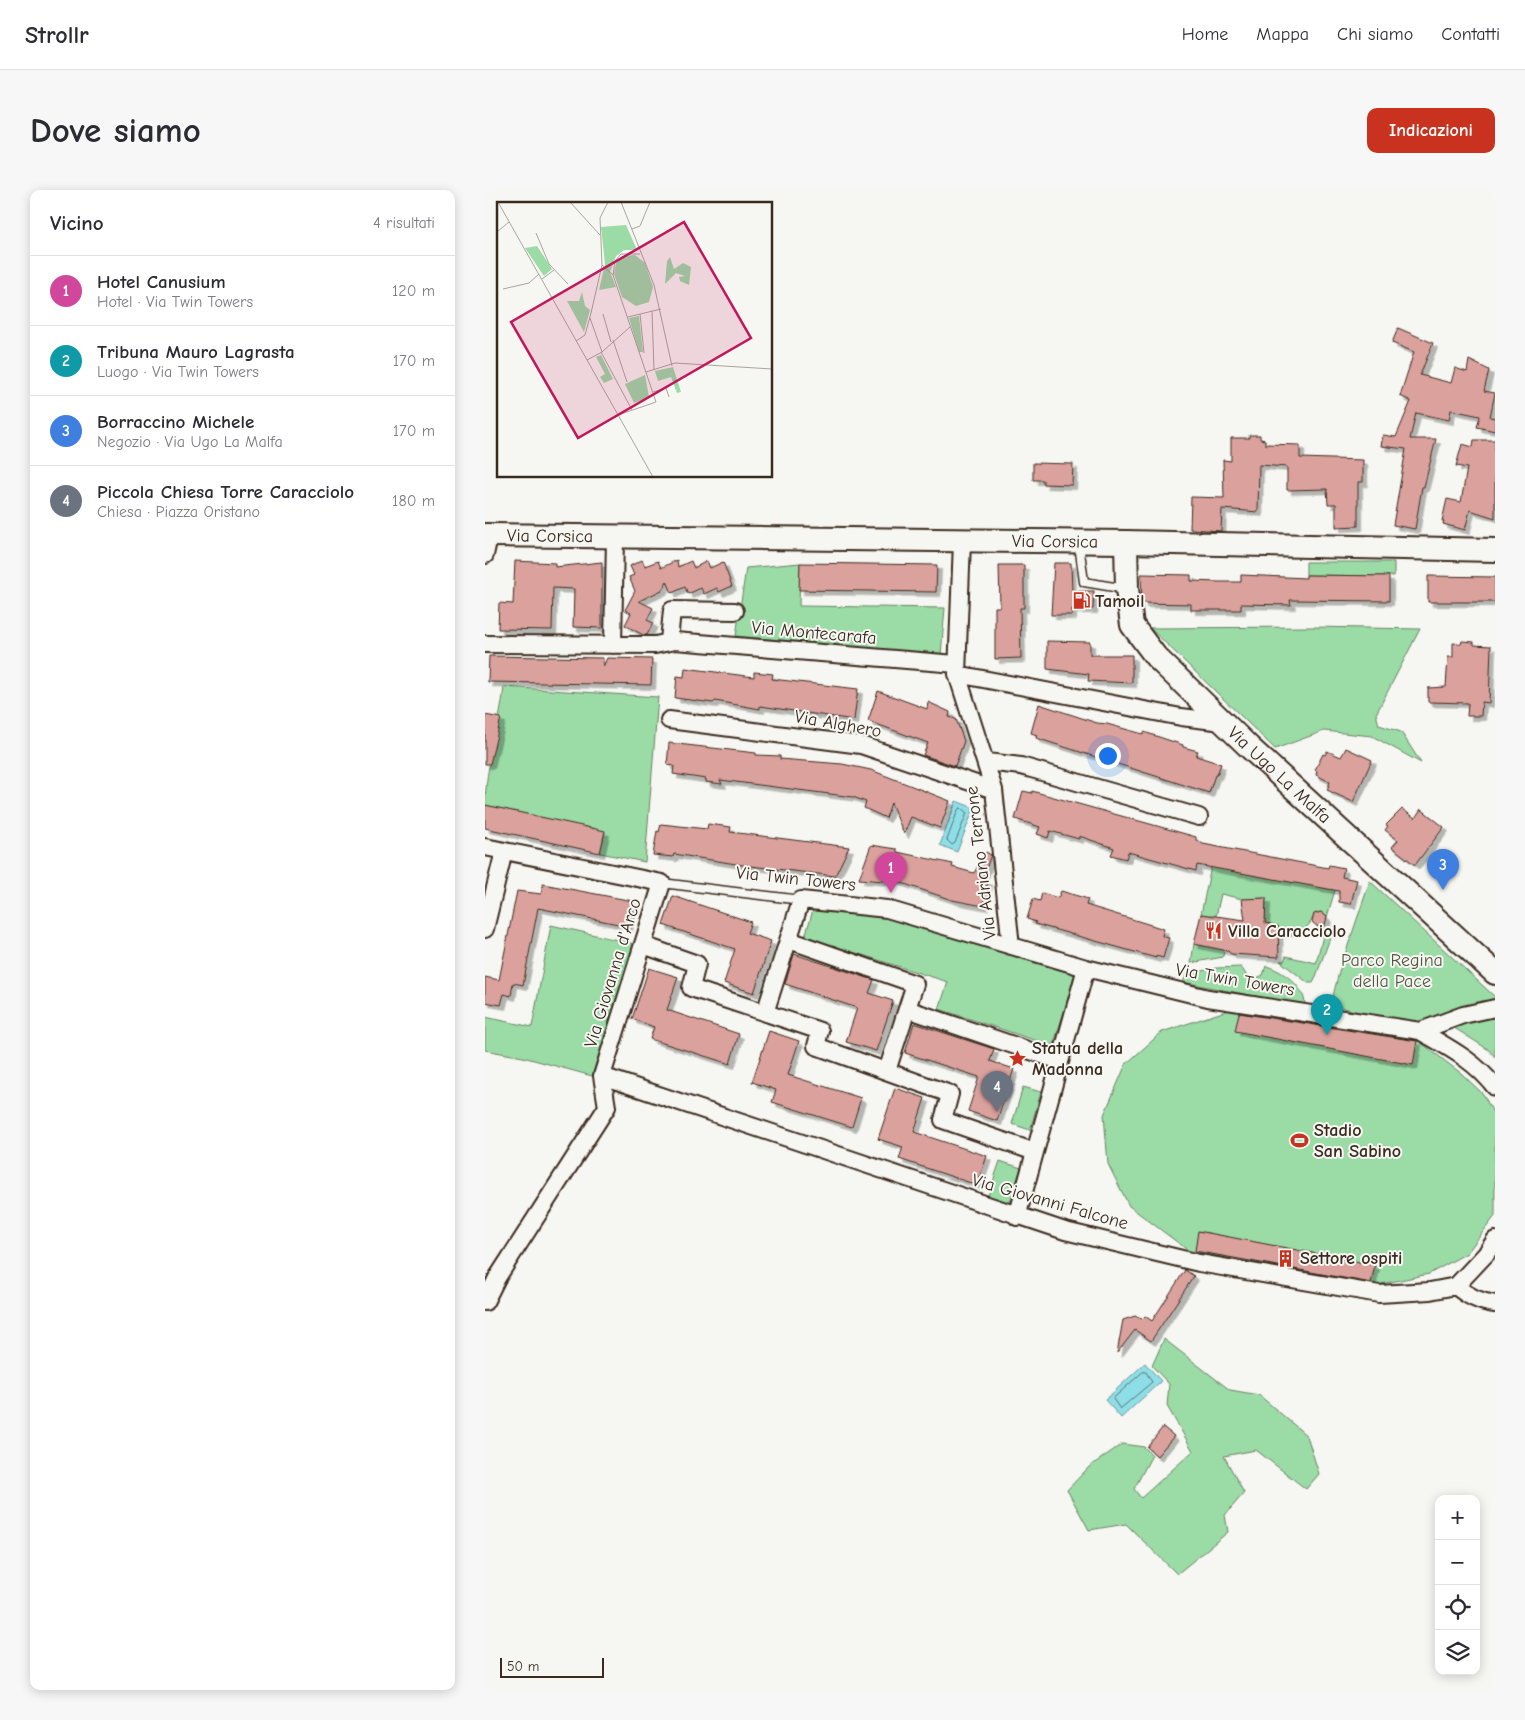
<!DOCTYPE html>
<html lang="it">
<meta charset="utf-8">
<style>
:root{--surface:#fff;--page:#f7f7f7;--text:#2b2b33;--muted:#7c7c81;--line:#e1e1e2;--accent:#c8321e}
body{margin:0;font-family:"Comic Neue",sans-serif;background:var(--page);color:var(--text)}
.controls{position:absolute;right:15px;bottom:15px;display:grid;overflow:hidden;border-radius:10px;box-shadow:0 2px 12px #0003}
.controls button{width:45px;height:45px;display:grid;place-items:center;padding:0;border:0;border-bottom:1px solid var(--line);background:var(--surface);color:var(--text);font:25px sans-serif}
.scale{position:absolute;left:15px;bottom:12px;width:104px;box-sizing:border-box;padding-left:5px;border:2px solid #3b2a1e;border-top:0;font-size:14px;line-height:18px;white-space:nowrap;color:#3b2a1e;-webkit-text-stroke:4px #f6f6f2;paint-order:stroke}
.you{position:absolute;left:622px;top:565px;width:18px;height:18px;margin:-12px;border:4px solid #fff;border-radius:50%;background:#1a73e8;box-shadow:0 0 0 8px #1a73e833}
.badge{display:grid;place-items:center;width:32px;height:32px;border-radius:50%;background:var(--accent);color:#fff;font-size:16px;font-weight:700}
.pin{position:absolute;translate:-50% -41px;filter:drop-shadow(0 1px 2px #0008)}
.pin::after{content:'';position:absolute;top:26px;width:18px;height:15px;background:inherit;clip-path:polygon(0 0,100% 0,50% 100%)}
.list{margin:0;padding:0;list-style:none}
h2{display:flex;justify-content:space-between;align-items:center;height:65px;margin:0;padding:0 20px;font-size:21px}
h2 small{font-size:16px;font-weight:400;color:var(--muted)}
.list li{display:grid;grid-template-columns:32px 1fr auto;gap:15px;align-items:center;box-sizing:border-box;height:70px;padding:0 20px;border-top:1px solid var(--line)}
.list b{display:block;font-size:19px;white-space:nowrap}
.list p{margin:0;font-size:16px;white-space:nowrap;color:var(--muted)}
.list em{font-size:16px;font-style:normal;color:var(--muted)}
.icon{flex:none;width:28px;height:28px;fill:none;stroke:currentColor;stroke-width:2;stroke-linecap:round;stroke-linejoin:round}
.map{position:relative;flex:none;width:1010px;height:1500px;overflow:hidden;border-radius:10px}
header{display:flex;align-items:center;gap:30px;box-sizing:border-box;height:70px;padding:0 25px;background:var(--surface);border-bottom:1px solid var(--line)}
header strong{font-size:24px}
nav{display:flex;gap:28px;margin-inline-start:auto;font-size:18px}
.intro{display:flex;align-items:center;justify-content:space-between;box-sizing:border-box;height:120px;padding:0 30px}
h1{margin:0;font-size:35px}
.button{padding:12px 22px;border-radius:10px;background:var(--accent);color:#fff;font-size:18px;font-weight:700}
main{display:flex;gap:30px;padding:0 30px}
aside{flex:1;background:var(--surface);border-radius:10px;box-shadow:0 2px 12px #0003}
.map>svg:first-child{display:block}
.green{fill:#9adba6;stroke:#6a8262}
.water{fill:#8edee8;stroke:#6d9697}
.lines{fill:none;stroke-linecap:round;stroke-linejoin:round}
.shore{stroke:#5c726f;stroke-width:1}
.building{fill:#dba19d;stroke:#3b2a1e;filter:url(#shadow)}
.lane-casing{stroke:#3b2a1e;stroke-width:11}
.street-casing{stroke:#3b2a1e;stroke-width:20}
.secondary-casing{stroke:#3b2a1e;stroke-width:26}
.lane{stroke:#f6f6f2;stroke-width:8}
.street{stroke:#f6f6f2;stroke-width:16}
.secondary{stroke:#f6f6f2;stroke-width:22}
.labels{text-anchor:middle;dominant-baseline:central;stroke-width:4;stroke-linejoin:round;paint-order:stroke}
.street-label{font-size:18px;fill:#3b2a1e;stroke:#f6f6f2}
.poi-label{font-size:18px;font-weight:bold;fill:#3b2a1e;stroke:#f6f6f2;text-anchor:start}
.park-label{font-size:18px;fill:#535640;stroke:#f6f6f2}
.inset-road{fill:none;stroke:#aba49d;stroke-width:1}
.view{fill:#c2185b;fill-opacity:0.15;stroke:#c2185b;stroke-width:2.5}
.inset-edge{fill:none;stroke:#3b2a1e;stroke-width:2.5}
</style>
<header>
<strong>Strollr</strong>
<nav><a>Home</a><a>Mappa</a><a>Chi siamo</a><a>Contatti</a></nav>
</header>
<div class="intro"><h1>Dove siamo</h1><a class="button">Indicazioni</a></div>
<main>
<aside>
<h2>Vicino<small>4 risultati</small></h2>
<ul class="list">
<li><span class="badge" style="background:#d1479c">1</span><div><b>Hotel Canusium</b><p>Hotel · Via Twin Towers</p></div><em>120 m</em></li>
<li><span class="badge" style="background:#0f9aa8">2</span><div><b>Tribuna Mauro Lagrasta</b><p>Luogo · Via Twin Towers</p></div><em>170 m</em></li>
<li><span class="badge" style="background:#3f7fe0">3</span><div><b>Borraccino Michele</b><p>Negozio · Via Ugo La Malfa</p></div><em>170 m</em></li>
<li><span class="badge" style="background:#6b7280">4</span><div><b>Piccola Chiesa Torre Caracciolo</b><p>Chiesa · Piazza Oristano</p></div><em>180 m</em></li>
</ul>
</aside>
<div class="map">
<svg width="1010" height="1500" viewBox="0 0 1010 1500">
<defs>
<filter id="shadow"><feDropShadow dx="4.5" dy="4.5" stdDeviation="0" flood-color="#0004"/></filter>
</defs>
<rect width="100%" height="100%" fill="#f6f6f2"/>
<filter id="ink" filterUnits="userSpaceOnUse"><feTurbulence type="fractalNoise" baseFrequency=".02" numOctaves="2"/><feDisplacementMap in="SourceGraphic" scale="10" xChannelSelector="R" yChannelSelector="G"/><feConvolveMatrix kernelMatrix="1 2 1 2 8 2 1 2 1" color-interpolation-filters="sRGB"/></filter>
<g filter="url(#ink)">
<path class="green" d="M821 372H909V386L821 385Z
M315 373 314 416 460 418 456 465 251 446 261 378Z
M827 437 935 439 891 524 894 535 916 542 936 573 887 546 839 541 790 559 665 438Z
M19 497 173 507 160 672 115 663 120 642 0 615C0 576 15 537 19 497Z
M726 677 850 700 842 727 836 722 829 724C825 740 809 748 793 748V736L780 733 781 708 757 709 736 704 731 726 716 724Z
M885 691 1010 807V867L1004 860 960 832 935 841 846 814 854 782Z
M328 720 397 725 591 785 568 856 454 819 463 792 320 747Z
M66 735 150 754 107 886 38 867 0 860V827L47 837Z
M840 738 848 740 830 789 828 793H823L795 771H799L801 766 831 773Z
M709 754 739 760 738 767 706 773Z
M781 776C797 780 821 797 820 816L698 792 702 784 731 778 756 777 762 786 772 788 778 785Z
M753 817 934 851 977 884 998 904 1010 926V1026L982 1063 944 1084 887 1096 704 1061 644 1016 623 974 619 925 641 874 677 842Z
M538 897 556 902 545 940 527 934Z
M515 971 536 978 523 1019 501 1012Z
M679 1149 745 1200 774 1205 822 1246 834 1284 821 1299 771 1260 739 1266 759 1303 740 1325 743 1342 692 1384 641 1334 604 1340 582 1300 604 1277 637 1254 659 1257 667 1265 649 1299 656 1308 708 1261 682 1216 684 1194 667 1176Z"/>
<path class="water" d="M471 611 489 618 472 662 455 655Z
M660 1173 676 1191 636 1228 620 1210Z"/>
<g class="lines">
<path class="shore" d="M476 618 482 623 470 653 467 655 462 650 473 620Z
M658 1182H661L667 1192 635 1219 628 1209Z"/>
</g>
<path class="building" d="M913 138 948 153 935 185 966 193 970 178 982 182 984 170 1004 180 999 201 1010 203 1005 227 1010 228V241L992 237 995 226 966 220 964 230 931 223 925 249H951L939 297H937L930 339 908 335 921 259 896 256 898 245 911 247 926 211 915 206 929 162 907 153Z
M764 245H775V249L780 250V254L815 255V268L878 270V292H873V336L851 337V314H843L842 299 802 300V277L774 275 773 322 737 319 736 341 705 339 706 307 739 308 738 270 746 271V248H764Z
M989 250H1010V328L985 320 980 340 958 334 959 331H957L962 309 976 312 982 278 971 276 977 254 988 257Z
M548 273 588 274 587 295 558 294V290H548Z
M157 370 160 376 173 371 176 378 192 370 193 377 206 371 209 378 222 371 225 378 238 372 247 396 234 402 232 398 219 404 216 398 203 404 200 397 187 403 182 391 177 400 154 411 168 418 162 430 168 433 162 445H158L140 435 146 423 140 420 150 401 144 387 149 385 145 376Z
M30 371 70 373V377L117 372V438L88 437 89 399 68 398 67 440 13 439 14 413 28 414Z
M315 373 452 375 451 402 314 400Z
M569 373H586L587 401H609L608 419H587V425H566Z
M514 375H539V418H535L536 468 510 469V417H515Z
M656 384 706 385V391L734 392H756V385L821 388V385L904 386V411L805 410 806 415 756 414V420H706V414L657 413Z
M943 386 1010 387V412H943Z
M562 451 605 452V465H647V493L603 491 604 484 562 479Z
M977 451 989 452V455L1006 456 1004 513 997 512 996 526H982L983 513 943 512V498L961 497 963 467H968V453L976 454Z
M4 466 118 468V477L122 468 167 469 166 495 3 492Z
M200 478 269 487V482L288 484 287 489 373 499 369 530 275 516V519L230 511 228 513 190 508 192 486 199 487Z
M393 501 442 519 443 512 465 522 464 527 471 529 479 551 470 576 438 565 443 553 383 531Z
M554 514 612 533 622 534 658 544 659 542 698 555V557L713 561 711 566 736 574 732 585H730L724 603 551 548 552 545 546 543Z
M0 525 16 528 5 574H0Z
M184 553 271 563V565L295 566V569L357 574 386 580 465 611 455 638 426 627 419 644 406 613 401 628 379 618 381 612 368 607 235 590 237 594 221 592V589L188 584 189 576 182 575Z
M861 558 887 570 868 612 842 600 845 592 831 585 832 581 830 580 838 564 840 565 842 561 856 567Z
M538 601 547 603V601L697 643 711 647V650L718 654 843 678 844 675 859 678 857 687 872 690 866 714 854 712V701L712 675 711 681 643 662 641 669 626 665 629 658 594 646V649L565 641 563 648 552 644 555 637 530 629Z
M0 615 120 641 115 663 0 638Z
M917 619 930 628 936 619 959 637 930 675 907 657 913 650 900 640 903 636 901 635Z
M176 634 222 639 223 634 246 637 245 642 364 657 350 686 257 675 189 664 188 667 168 665 172 641 174 642Z
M386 655 412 659V662L468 674 467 677 489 683 501 662 506 665 497 689 503 691 498 716 467 710 399 687 398 691 374 689Z
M58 694 148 711 143 736 53 718 38 795 28 793 26 806 19 804 16 815 0 812V787L14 790 32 701 56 704Z
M576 701 603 709 601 715 679 739 677 746 684 748 678 768 671 766V768L550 734 551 732 542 729 548 709 555 711 557 703 573 708Z
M188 706 266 732 262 743 286 751 269 803 239 793 250 759 178 735Z
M781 708 780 733 793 736 794 767 746 764 743 761 709 754 716 724 760 730 757 709Z
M836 722 842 727 840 735 833 737 827 732 829 724Z
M309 764 389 790 384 803 408 811 391 861 361 852 372 818 300 794Z
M164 778 193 787 182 820 254 844 245 874 165 849 169 837 147 829Z
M754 823 932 851 928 875 750 841Z
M429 833 509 859 505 871 529 879 512 931 483 921 494 887 420 863Z
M284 841 314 851 303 885 376 908 367 937 287 912 291 900 267 892Z
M410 898 440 908 429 942 502 966 492 995 414 969 418 957 393 949Z
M713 1041 890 1075 886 1093 710 1061Z
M700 1080 709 1086 666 1151 650 1140 632 1163 638 1130 650 1126 657 1129 660 1126 667 1131Z
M678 1237 689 1246 672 1266 662 1257Z"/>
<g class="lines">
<defs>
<path id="lane" d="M594 354 599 392 641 399
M177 693 316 710"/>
<path id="street" d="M477 351 472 484 509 600 526 756
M0 365 4 346
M184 451 187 420 250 421
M0 454 170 455 190 451 471 474
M128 455 130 347
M472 484 696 527 738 532
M184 530 376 555 509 600
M502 572 536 576 714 627
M0 657 177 693 117 886 122 917 12 1088 0 1112
M0 739 19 661
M304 750 430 794 402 881
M158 755 212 774 206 798 335 841 331 856 465 904 458 930 550 962
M422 819 575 871
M280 823 316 710 402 719 601 778 723 808 935 841 978 825 1010 818
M935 841C964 858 989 870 1010 897
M117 886 580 1041 714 1073 894 1104 945 1101 971 1096
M532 1027 601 778
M971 1096 1001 1064 1010 1050
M971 1096C982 1106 995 1112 1010 1114"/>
<g id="secondary">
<path id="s1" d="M0 345 641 352 1010 360"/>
<path id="s2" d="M641 352 642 399 647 435 671 467 764 557 1010 783"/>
</g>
</defs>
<use href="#lane" class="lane-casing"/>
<use href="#street" class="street-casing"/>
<use href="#secondary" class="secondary-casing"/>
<use href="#lane" class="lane"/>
<use href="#street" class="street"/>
<use href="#secondary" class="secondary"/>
</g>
</g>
<defs>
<symbol id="fuel-bare" viewBox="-9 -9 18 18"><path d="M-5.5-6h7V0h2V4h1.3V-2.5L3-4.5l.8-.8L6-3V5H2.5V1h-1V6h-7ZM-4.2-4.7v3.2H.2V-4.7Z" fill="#c8321e" stroke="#f6f6f2" stroke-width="2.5" paint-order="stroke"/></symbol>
<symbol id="restaurant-bare" viewBox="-9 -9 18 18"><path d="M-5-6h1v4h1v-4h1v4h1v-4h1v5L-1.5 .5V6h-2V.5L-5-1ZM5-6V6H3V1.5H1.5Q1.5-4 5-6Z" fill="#c8321e" stroke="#f6f6f2" stroke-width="2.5" paint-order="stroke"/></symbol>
<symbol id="sight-bare" viewBox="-9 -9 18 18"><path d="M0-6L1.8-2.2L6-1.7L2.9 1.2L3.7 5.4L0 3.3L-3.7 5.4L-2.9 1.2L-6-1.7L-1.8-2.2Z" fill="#c8321e" stroke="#f6f6f2" stroke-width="2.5" paint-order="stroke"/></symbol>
<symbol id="stadium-bare" viewBox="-9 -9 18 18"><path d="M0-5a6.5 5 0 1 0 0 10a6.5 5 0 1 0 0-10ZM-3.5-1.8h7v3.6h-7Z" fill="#c8321e" stroke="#f6f6f2" stroke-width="2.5" paint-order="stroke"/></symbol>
<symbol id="building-bare" viewBox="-9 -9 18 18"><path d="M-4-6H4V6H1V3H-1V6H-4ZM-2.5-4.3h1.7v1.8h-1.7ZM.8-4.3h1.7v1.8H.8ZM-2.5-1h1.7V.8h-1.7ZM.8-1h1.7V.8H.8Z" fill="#c8321e" stroke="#f6f6f2" stroke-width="2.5" paint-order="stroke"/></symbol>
</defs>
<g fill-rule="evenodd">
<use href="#fuel-bare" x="584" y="398" width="25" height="25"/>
<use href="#restaurant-bare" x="716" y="728" width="25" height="25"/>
<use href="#sight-bare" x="520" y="856" width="25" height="25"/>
<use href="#stadium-bare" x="802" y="938" width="25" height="25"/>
<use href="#building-bare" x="788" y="1056" width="25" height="25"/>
</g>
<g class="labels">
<g class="street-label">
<text stroke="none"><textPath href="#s1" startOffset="65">Via Corsica</textPath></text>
<text stroke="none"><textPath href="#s1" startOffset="570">Via Corsica</textPath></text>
<text transform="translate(329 443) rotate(5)">Via Montecarafa</text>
<text transform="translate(353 534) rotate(10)">Via Alghero</text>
<text stroke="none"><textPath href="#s2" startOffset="294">Via Ugo La Malfa</textPath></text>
<text transform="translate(496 673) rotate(-97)">Via Adriano Terrone</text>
<text transform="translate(311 689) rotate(6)">Via Twin Towers</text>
<text transform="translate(128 783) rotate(-73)">Via Giovanna d'Arco</text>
<text transform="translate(750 790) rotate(10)">Via Twin Towers</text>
<text transform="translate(565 1012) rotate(16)">Via Giovanni Falcone</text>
</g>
<g class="poi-label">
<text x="610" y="411">Tamoil</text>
<text x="743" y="741">Villa Caracciolo</text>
<text x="547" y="858">Statua della<tspan x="547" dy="21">Madonna</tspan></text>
<text x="829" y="940">Stadio<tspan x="829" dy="21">San Sabino</tspan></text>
<text x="815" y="1068">Settore ospiti</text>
</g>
<g class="park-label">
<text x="907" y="770">Parco Regina<tspan x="907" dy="21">della Pace</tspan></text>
</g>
</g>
<g transform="translate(12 12)">
<rect width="275" height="275" fill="#f6f6f2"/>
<path d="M129 23 140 48H127L119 54 113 70 119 85 102 88 108 62 104 25ZM40 44 55 67 47 74 28 46ZM138 53 148 61 156 85 152 100 139 104 125 95 117 72 119 61 125 54ZM173 55 177 67 186 61 194 65 192 83 183 79 182 75 188 74 179 71 168 82 170 59ZM85 90 88 104 93 108 87 130 70 99H82ZM142 114 146 150H142L132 116ZM104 153 116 177 107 181 103 175 108 172 99 155ZM176 165 184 190 180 191 174 175 161 179 158 169ZM148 173 152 195 137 201 128 182Z" fill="#9adba6"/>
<path class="inset-road" d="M1 0 156 275M73 0 103 33M124 0 157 83 175 164M135 27 143 24 153 0M0 30 12 20M39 31 52 62 71 82M105 63 116 73 159 200 121 213M116 73 118 59 124 52H143M45 77 57 68M6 87 32 81 42 72M155 109 157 168M106 112 114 140M143 112 147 151M131 115 164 107M93 116 105 150M116 138 130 180M79 139 88 133 94 111 105 63 103 16 111 0M104 150 135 208M90 158 105 150 133 125M149 170 178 161 275 167M156 190 169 186 172 195"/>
<path class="view" d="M187 20 254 136 81 236 14 120Z"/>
<rect width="275" height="275" class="inset-edge"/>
</g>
</svg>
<div class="controls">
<button>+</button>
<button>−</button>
<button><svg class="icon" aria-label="locate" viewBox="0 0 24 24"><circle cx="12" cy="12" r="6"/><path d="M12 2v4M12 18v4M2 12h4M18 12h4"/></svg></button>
<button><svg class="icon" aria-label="layers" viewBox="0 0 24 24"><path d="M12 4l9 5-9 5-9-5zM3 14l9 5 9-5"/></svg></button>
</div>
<div class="scale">50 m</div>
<div class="you"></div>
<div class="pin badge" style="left:406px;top:703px;background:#d1479c">1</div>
<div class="pin badge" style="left:842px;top:845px;background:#0f9aa8">2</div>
<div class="pin badge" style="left:958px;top:700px;background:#3f7fe0">3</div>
<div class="pin badge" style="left:512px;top:922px;background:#6b7280">4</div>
</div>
</main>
